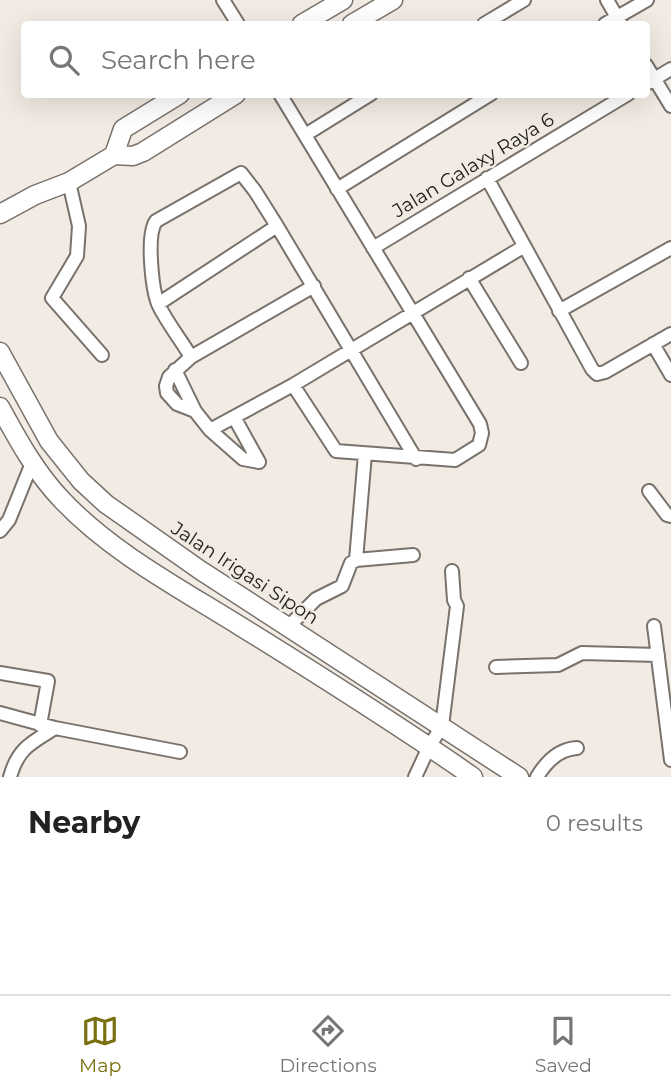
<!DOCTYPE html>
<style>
:root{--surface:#fff;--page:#f2f2f2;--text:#222;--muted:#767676;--line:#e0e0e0;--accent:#796f0e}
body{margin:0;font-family:Montserrat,sans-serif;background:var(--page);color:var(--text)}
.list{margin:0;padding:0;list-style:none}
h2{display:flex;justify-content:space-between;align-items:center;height:91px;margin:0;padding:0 28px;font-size:30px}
h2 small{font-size:23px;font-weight:400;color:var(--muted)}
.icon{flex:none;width:38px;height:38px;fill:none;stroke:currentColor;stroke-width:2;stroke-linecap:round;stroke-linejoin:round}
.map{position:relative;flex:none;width:671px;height:777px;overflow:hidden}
.search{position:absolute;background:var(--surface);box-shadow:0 7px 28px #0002;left:21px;right:21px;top:21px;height:77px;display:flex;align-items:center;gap:18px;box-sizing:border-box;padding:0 24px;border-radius:7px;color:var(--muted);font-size:26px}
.sheet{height:217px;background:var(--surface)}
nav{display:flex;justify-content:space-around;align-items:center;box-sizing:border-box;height:98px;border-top:2px solid var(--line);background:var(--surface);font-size:19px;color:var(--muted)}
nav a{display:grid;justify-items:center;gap:4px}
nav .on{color:var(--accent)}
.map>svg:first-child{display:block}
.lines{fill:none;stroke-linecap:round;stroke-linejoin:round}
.street-casing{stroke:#79726c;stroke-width:16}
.secondary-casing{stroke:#79726c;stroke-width:21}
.street{stroke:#fff;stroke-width:12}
.secondary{stroke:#fff;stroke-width:18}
.labels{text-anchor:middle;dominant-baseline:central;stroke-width:5;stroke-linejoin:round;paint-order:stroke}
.street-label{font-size:19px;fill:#1e1c19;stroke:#f2ebe3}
</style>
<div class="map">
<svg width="671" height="777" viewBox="0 0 671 777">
<rect width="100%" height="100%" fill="#f2ebe3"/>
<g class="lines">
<defs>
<path id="street" d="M223 0 238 24
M607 0 621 24
M484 24 524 0
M605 24 647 0
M646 65 671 106
M646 84 671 69
M280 94 480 424 482 433 479 445 455 460 336 451 293 385
M305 135 371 94
M487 178 592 369 597 374 605 372 671 334
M69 182 79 226 77 256 52 298 102 355
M337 189 491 94
M373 248 628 94
M469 278 521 363
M158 304 277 226
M559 311 671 248
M653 344 671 375
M191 357C181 340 168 324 159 306 152 291 146 235 156 221L241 173 255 191 277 226 416 459
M175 370 195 411
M234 417 259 462
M210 430 293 385 523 247
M259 462 243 459 210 430 195 411 177 404 167 393 166 386 169 377 191 357 314 286
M649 491 667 515 671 516
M0 531 9 520 32 463
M356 560 365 454
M289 626 316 599 342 586 351 563 356 560 413 555
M654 626 671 760
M496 667 558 665 582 653 658 655
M0 673 48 681 40 725
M0 713 55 728 180 752
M10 777C18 748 31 743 55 728
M415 777 429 747 442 726 457 606 454 600 452 571
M537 777C546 762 559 749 577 748"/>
<path id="secondary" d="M302 24 343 0
M352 24 393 0
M114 155 123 129 180 94
M0 214 35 195 69 182 114 155 133 156 143 152 236 94
M0 352 49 441 81 481 106 504 200 570 519 777
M0 407C18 440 36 473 62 500 111 552 179 588 240 626 319 675 397 724 473 777"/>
</defs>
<use href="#street" class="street-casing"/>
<use href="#secondary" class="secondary-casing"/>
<use href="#street" class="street"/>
<use href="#secondary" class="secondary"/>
</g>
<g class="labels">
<g class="street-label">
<text transform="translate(473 165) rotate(-31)">Jalan Galaxy Raya 6</text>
<text transform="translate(245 573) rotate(33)">Jalan Irigasi Sipon</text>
</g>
</g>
</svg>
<div class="search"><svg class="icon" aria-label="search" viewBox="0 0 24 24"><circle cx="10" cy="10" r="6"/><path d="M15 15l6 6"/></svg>Search here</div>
</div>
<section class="sheet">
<h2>Nearby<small>0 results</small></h2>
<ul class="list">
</ul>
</section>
<nav>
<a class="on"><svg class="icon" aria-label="map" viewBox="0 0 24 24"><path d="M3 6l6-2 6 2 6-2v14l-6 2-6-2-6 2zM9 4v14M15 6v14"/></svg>Map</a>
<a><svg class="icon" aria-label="directions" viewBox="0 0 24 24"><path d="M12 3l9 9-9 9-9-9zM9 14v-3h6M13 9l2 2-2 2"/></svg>Directions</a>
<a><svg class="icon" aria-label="saved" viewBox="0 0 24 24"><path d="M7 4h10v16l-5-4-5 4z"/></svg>Saved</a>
</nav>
